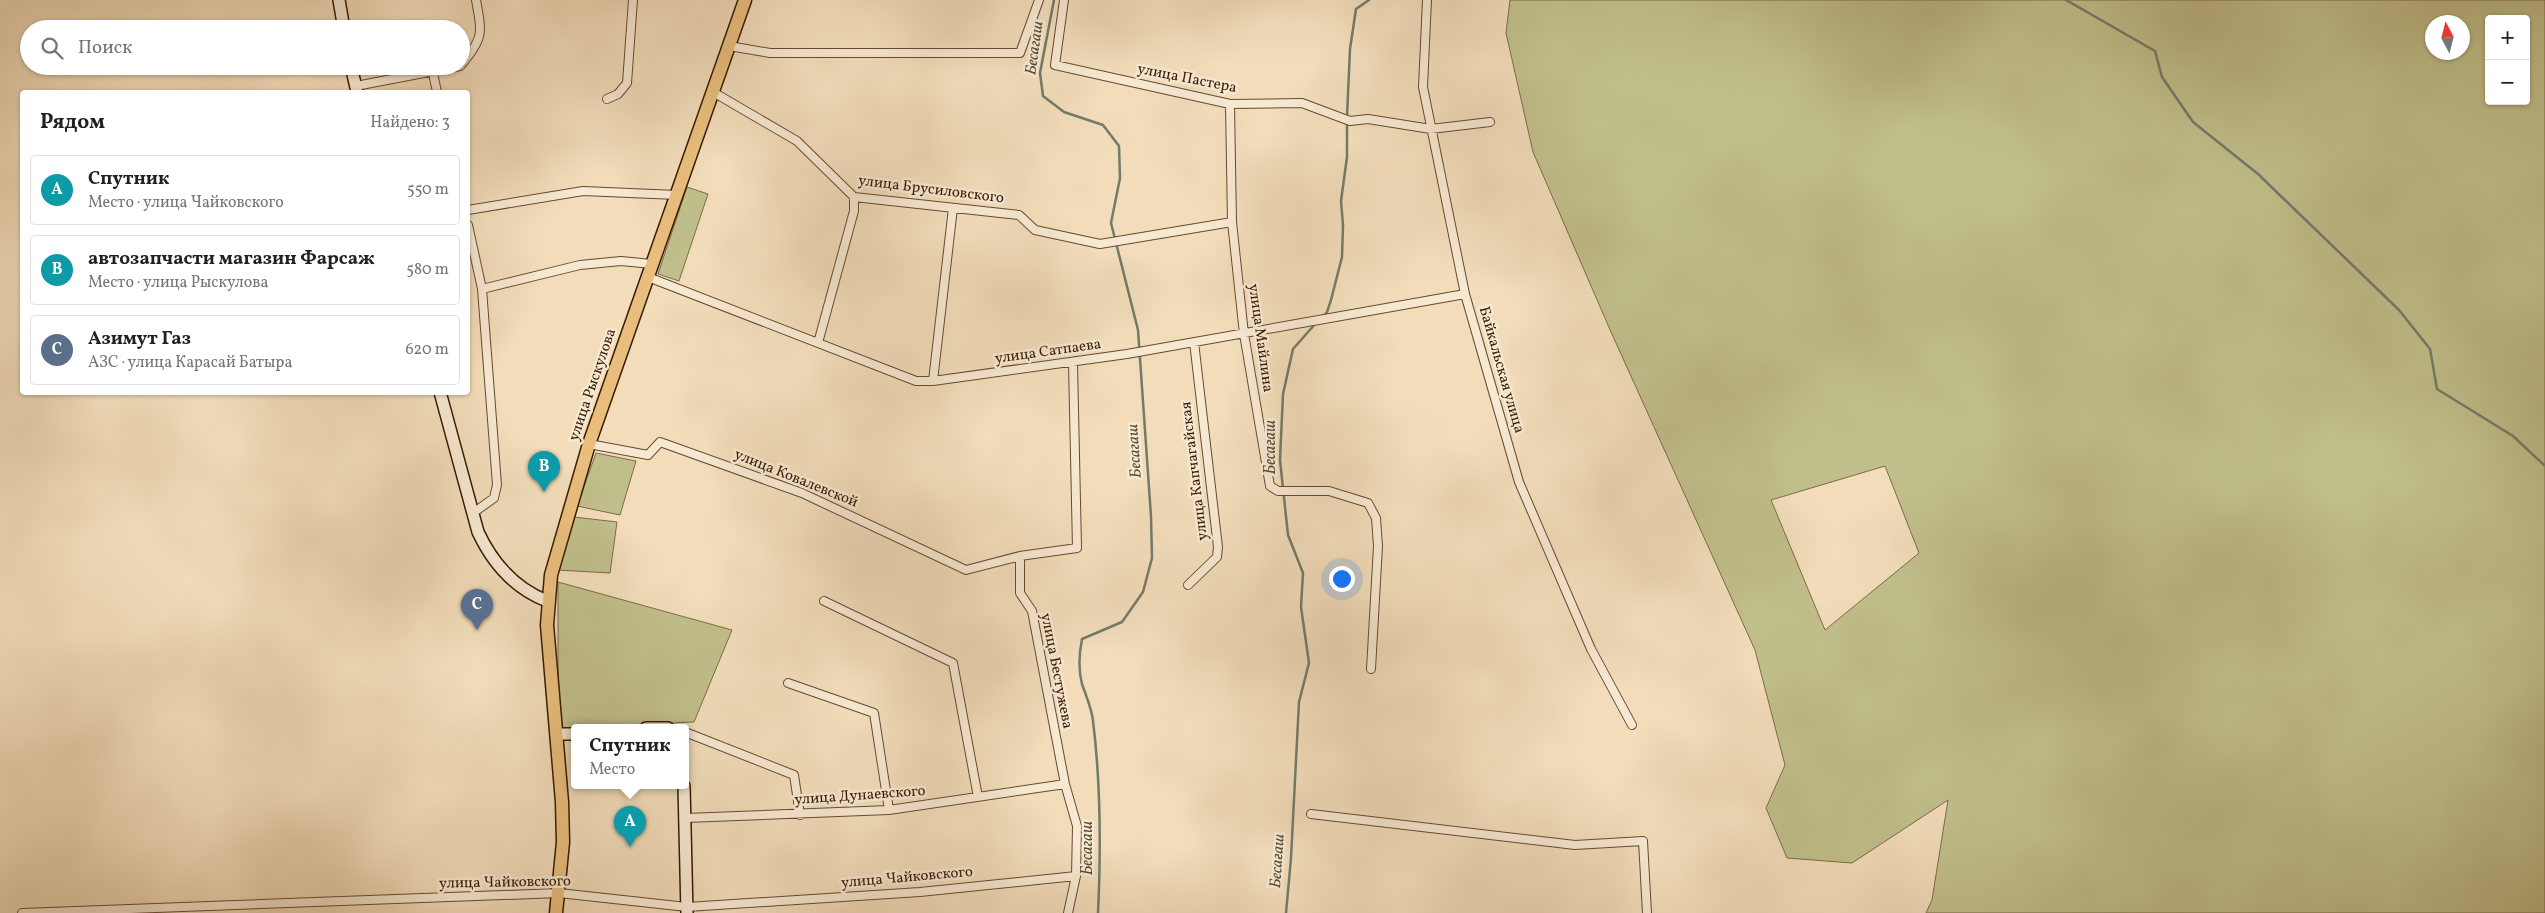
<!DOCTYPE html>
<html lang="ru">
<meta charset="utf-8">
<style>
:root{--surface:#fff;--page:#f2f2f2;--text:#202124;--muted:#757577;--line:#e0e0e0;--accent:#db2777}
body{margin:0;font-family:Vollkorn,serif;background:var(--page);color:var(--text)}
.controls{position:absolute;right:15px;top:15px;display:grid;overflow:hidden;border-radius:5px;box-shadow:0 1px 4px #0004}
.controls button{width:45px;height:45px;display:grid;place-items:center;padding:0;border:0;border-bottom:1px solid var(--line);background:var(--surface);color:var(--text);font:25px sans-serif}
.compass{position:absolute;left:2425px;top:15px;width:45px;height:45px;border-radius:50%;background:var(--surface);box-shadow:0 1px 4px #0004;rotate:353deg}
.you{position:absolute;left:1341px;top:578px;width:18px;height:18px;margin:-12px;border:4px solid #fff;border-radius:50%;background:#1a73e8;box-shadow:0 0 0 8px #1a73e833}
.badge{display:grid;place-items:center;width:32px;height:32px;border-radius:50%;background:var(--accent);color:#fff;font-size:16px;font-weight:700}
.pin{position:absolute;translate:-50% -41px;filter:drop-shadow(0 1px 2px #0008)}
.pin::after{content:'';position:absolute;top:26px;width:18px;height:15px;background:inherit;clip-path:polygon(0 0,100% 0,50% 100%)}
.popup{position:absolute;left:571px;top:724px;width:118px;height:65px;box-sizing:border-box;display:grid;place-content:center;border-radius:5px;background:var(--surface);filter:drop-shadow(0 1px 4px #0005);font-size:16px;white-space:nowrap;color:var(--muted)}
.popup b{font-size:19px;color:var(--text)}
.popup::after{content:'';position:absolute;left:50%;top:100%;margin-left:-10px;border:10px solid transparent;border-top-color:var(--surface)}
.list{margin:0;padding:0;list-style:none}
h2{display:flex;justify-content:space-between;align-items:center;height:65px;margin:0;padding:0 20px;font-size:21px}
h2 small{font-size:16px;font-weight:400;color:var(--muted)}
.list li{display:grid;grid-template-columns:32px 1fr auto;gap:15px;align-items:center;box-sizing:border-box;height:70px;margin:0 10px 10px;padding:0 10px;border:1px solid var(--line);border-radius:5px}
.list b{display:block;font-size:19px;white-space:nowrap}
.list p{margin:0;font-size:16px;white-space:nowrap;color:var(--muted)}
.list em{font-size:16px;font-style:normal;color:var(--muted)}
.icon{flex:none;width:28px;height:28px;fill:none;stroke:currentColor;stroke-width:2;stroke-linecap:round;stroke-linejoin:round}
.map{position:relative;flex:none;width:2545px;height:913px;overflow:hidden}
.search{position:absolute;background:var(--surface);box-shadow:0 1px 4px #0004;left:20px;top:20px;width:450px;height:55px;display:flex;align-items:center;gap:12px;box-sizing:border-box;padding:0 18px;border-radius:28px;color:var(--muted);font-size:19px}
.panel{position:absolute;background:var(--surface);box-shadow:0 1px 4px #0004;left:20px;top:90px;width:450px;height:305px;border-radius:5px}
.map>svg:first-child{display:block}
.green{fill:#c0bf8b;stroke:#7c6c46;fill-rule:evenodd}
.lines{fill:none;stroke-linecap:round;stroke-linejoin:round}
.stream{stroke:#737b6a;stroke-width:2.5}
.street-casing{stroke:#664a2f;stroke-width:10}
.secondary-casing{stroke:#371a01;stroke-width:14}
.primary-casing{stroke:#371a01;stroke-width:15}
.street{stroke:#f7e8d2;stroke-width:8}
.secondary{stroke:#f7e8d2;stroke-width:11}
.primary{stroke:#e9be7d;stroke-width:12}
.labels{text-anchor:middle;dominant-baseline:central;stroke-width:5;stroke-linejoin:round;paint-order:stroke}
.street-label{font-size:15px;fill:#371a01;stroke:#f7e8d2}
.water-label{font-size:16px;font-style:italic;fill:#554b36;stroke:#f7e8d2}
</style>
<div class="map">
<svg width="2545" height="913" viewBox="0 0 2545 913">
<rect width="100%" height="100%" fill="#f2dcba"/>
<filter id="stains"><feTurbulence type="fractalNoise" baseFrequency=".004" numOctaves="4"/><feColorMatrix values="0 0 0 0 .2 0 0 0 0 .09 0 0 0 0 .02 0 0 0 .5 -.17"/></filter>
<radialGradient id="worn" r=".72"><stop offset=".6" stop-color="#630" stop-opacity="0"/><stop offset="1" stop-color="#630" stop-opacity=".3"/></radialGradient>
<path class="green" d="M1510 0H2545V913H1926L1932 900 1948 800 1852 863 1787 858 1766 808 1785 765 1755 650 1611 332 1533 152 1506 33ZM2489 19H2526V101H2489ZM2432 22H2462V52H2432ZM1885 466 1919 553 1825 630 1771 500Z
M687 187 708 194 679 281 658 274Z
M596 453 636 461 620 515 577 506Z
M574 517 617 522 610 573 558 570Z
M558 582 732 630 694 722 558 728Z"/>
<g class="lines">
<path class="stream" d="M1054 0 1040 73 1043 96 1064 112 1103 125 1119 146 1120 178 1111 223 1138 330 1151 516 1152 558 1143 592 1122 622 1082 639C1079 654 1078 669 1082 684 1086 696 1092 709 1093 721 1101 785 1101 849 1098 913
M2066 0 2155 51 2162 77 2193 122 2258 174 2399 310 2430 349 2437 389 2513 436 2544 465
M1347 117 1350 49 1356 9 1369 0
M1322 318 1327 312 1331 300 1342 257 1343 225 1341 201 1347 157V123
M1286 913 1291 858 1299 702 1309 663 1301 607 1303 573 1288 535 1280 460 1283 394 1293 349 1316 323"/>
<defs>
<path id="street" d="M1064 0 1055 65 1230 104 1302 103 1350 121 1368 119 1431 129 1490 122
M1427 0 1423 87 1465 294 1519 482 1591 649 1632 725
M729 46 770 53H1020L1039 0
M461 65C484 38 482 33 476 0
M433 73 437 92
M356 86 460 66
M713 92 797 141 854 197 1019 215 1035 230 1100 244 1232 222
M607 99 618 94 627 83 633 0
M1230 104 1232 222 1244 334 1270 486 1278 491H1329L1368 503 1376 518 1378 546 1371 669
M468 210 583 191 677 195
M468 225 482 289 497 485 494 498 473 513
M648 277 916 381H933L1127 354 1465 294
M482 289 580 265 621 261 652 264
M818 343 854 211V197
M933 381 953 208
M589 444 648 455 660 442 802 493 966 570 1020 556
M1188 585 1217 557 1218 547 1194 342
M824 601 953 663 978 797
M788 683 874 713 889 810
M685 732 794 775 800 815
M1311 814 1575 845 1643 841 1647 913
M685 818 889 810 1065 784
M22 913 559 893 687 907 920 892 1076 876
M1068 913 1076 876 1077 826 1065 784 1032 611 1020 593V556L1077 548 1073 363"/>
<path id="secondary" d="M339 0 344 29
M351 66 357 92
M440 392 478 532C493 564 514 588 547 601
M646 728H668
M556 734H575
M684 786 687 913"/>
<path id="primary" d="M556 913 563 842 562 802 547 625 551 575 589 444 745 0"/>
</defs>
<use href="#street" class="street-casing"/>
<use href="#secondary" class="secondary-casing"/>
<use href="#primary" class="primary-casing"/>
<use href="#street" class="street"/>
<use href="#secondary" class="secondary"/>
<use href="#primary" class="primary"/>
</g>
<g class="labels">
<g class="street-label">
<text transform="translate(1187 79) rotate(11)">улица Пастера</text>
<text transform="translate(931 190) rotate(7)">улица Брусиловского</text>
<text transform="translate(1260 338) rotate(82)">улица Майлина</text>
<text transform="translate(1048 352) rotate(-8)">улица Сатпаева</text>
<text transform="translate(1501 370) rotate(74)">Байкальская улица</text>
<text transform="translate(593 385) rotate(-71)">улица Рыскулова</text>
<text transform="translate(1195 471) rotate(-97)">улица Капчагайская</text>
<text transform="translate(796 479) rotate(22)">улица Ковалевской</text>
<text transform="translate(1056 671) rotate(79)">улица Бестужева</text>
<text transform="translate(860 796) rotate(-4)">улица Дунаевского</text>
<text transform="translate(907 878) rotate(-5)">улица Чайковского</text>
<text transform="translate(505 883) rotate(-1)">улица Чайковского</text>
</g>
<g class="water-label">
<text transform="translate(1035 48) rotate(-82)">Бесагаш</text>
<text transform="translate(1271 447) rotate(-90)">Бесағаш</text>
<text transform="translate(1135 451) rotate(-94)">Бесагаш</text>
<text transform="translate(1088 848) rotate(-90)">Бесагаш</text>
<text transform="translate(1278 861) rotate(-86)">Бесағаш</text>
</g>
</g>
<rect width="100%" height="100%" filter="url(#stains)"/>
<rect width="100%" height="100%" fill="url(#worn)"/>
</svg>
<div class="controls">
<button>+</button>
<button>−</button>
</div>
<svg class="compass" viewBox="-18 -18 36 36"><path d="M0-13l5 13h-10z" fill="#e53935"/><path d="M0 13l5-13h-10z" fill="#757577"/></svg>
<div class="you"></div>
<div class="pin badge" style="left:630px;top:847px;background:#0f9aa8">A</div>
<div class="popup"><b>Спутник</b>Место</div>
<div class="pin badge" style="left:544px;top:492px;background:#0f9aa8">B</div>
<div class="pin badge" style="left:477px;top:630px;background:#5c6f8a">C</div>
<div class="search"><svg class="icon" aria-label="search" viewBox="0 0 24 24"><circle cx="10" cy="10" r="6"/><path d="M15 15l6 6"/></svg>Поиск</div>
<section class="panel">
<h2>Рядом<small>Найдено: 3</small></h2>
<ul class="list">
<li><span class="badge" style="background:#0f9aa8">A</span><div><b>Спутник</b><p>Место · улица Чайковского</p></div><em>550 m</em></li>
<li><span class="badge" style="background:#0f9aa8">B</span><div><b>автозапчасти магазин Фарсаж</b><p>Место · улица Рыскулова</p></div><em>580 m</em></li>
<li><span class="badge" style="background:#5c6f8a">C</span><div><b>Азимут Газ</b><p>АЗС · улица Карасай Батыра</p></div><em>620 m</em></li>
</ul>
</section>
</div>
